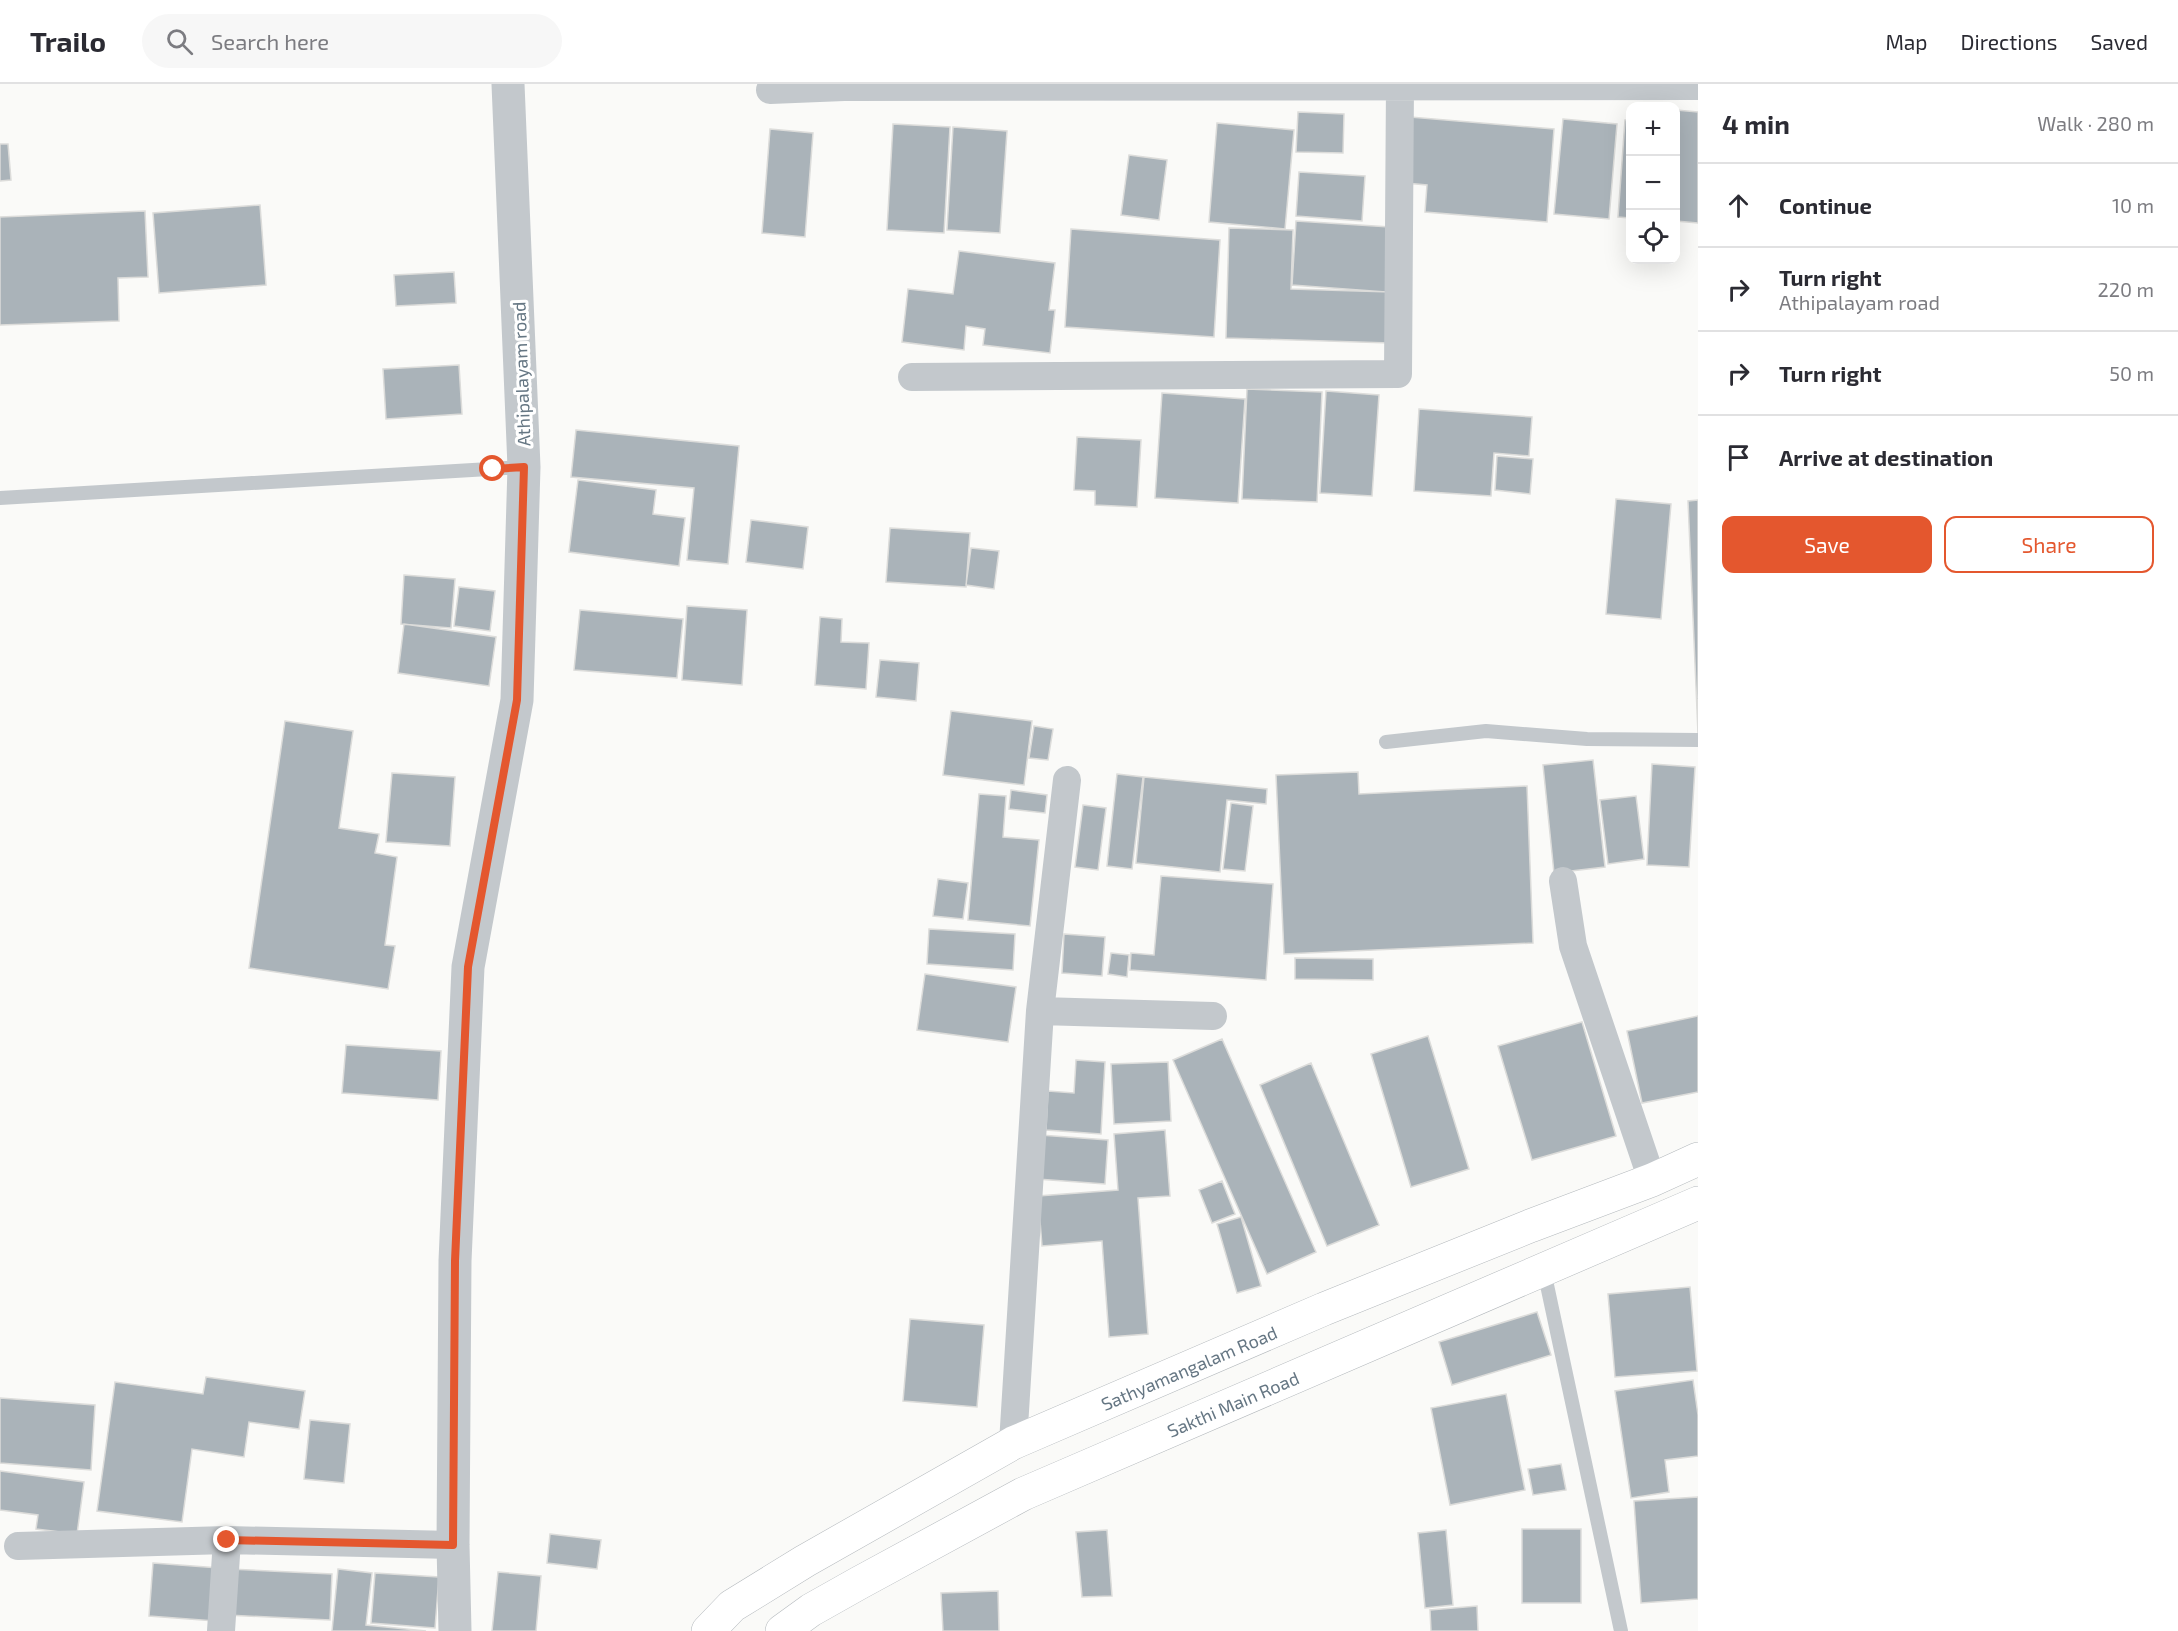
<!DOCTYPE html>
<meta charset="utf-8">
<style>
:root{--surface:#fff;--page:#f7f7f7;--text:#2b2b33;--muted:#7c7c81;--line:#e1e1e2;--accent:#e4572e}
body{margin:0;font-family:"Exo 2",sans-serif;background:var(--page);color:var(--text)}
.controls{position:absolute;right:18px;top:18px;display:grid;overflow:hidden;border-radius:12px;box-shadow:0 6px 24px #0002}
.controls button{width:54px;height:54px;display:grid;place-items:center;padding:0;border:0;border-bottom:2px solid var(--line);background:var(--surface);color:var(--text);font:30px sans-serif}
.stop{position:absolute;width:18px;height:18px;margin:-14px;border:4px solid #e4572e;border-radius:50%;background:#fff}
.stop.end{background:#e4572e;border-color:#fff;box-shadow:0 2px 6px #0008}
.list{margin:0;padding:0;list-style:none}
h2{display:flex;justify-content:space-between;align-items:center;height:78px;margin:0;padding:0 24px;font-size:26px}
h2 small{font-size:20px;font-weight:400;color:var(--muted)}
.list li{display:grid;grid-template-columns:39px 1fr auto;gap:18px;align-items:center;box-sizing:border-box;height:84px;padding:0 24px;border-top:2px solid var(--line)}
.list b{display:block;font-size:22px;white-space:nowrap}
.list p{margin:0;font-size:20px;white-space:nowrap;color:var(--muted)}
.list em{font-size:20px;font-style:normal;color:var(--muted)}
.actions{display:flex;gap:12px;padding:18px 24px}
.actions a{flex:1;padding:14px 0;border:2px solid var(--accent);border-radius:12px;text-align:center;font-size:21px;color:var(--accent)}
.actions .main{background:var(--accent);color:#fff}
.icon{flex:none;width:33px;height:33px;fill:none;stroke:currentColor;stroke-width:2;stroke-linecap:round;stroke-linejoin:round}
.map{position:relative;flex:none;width:1698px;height:1547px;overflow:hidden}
header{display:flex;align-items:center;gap:36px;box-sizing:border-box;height:84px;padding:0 30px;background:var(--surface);border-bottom:2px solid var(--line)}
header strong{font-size:28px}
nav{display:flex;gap:33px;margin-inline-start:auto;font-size:21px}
.search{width:420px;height:54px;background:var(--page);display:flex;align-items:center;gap:15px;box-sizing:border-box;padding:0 21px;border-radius:33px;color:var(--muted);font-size:22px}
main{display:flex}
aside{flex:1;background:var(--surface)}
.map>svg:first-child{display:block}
.building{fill:#aab3b9;stroke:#dcdcda;stroke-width:1.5}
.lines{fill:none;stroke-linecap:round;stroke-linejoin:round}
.trunk-casing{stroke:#b4b9bd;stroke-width:34}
.service{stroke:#c3c8cc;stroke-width:14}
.minor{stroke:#c3c8cc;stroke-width:28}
.tertiary{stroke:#c3c8cc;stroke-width:33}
.trunk{stroke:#fff;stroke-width:33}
.route{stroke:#e4572e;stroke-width:8}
.labels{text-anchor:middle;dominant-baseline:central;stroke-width:6;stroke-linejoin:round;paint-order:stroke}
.street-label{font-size:18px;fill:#657683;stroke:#fff}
</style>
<header>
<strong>Trailo</strong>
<div class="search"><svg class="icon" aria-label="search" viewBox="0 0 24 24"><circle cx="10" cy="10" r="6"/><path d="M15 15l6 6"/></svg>Search here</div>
<nav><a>Map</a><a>Directions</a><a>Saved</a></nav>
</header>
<main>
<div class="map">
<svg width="1698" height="1547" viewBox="0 0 1698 1547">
<rect width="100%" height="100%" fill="#fafaf8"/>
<path class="building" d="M1676 26 1698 28V139L1676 137Z
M1298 28 1344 30 1343 69 1296 68Z
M1410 33 1554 45 1547 138 1425 128 1427 101 1405 99Z
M1563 35 1617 40 1609 135 1554 130Z
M1625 36H1630V134L1618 133Z
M1217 39 1294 46 1285 145 1209 138Z
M893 40 950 43 944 149 887 146Z
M953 43 1007 47 1000 149 947 146Z
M770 45 813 49 805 153 762 149Z
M0 60H8L11 96 0 97Z
M1129 71 1167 76 1159 136 1121 131Z
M1299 88 1365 92 1362 137 1296 132Z
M260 121 266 201 159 209 153 129Z
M145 127 148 193 118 194 119 237 0 241V133Z
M1296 137 1390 143 1386 208 1292 201Z
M1229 144 1293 146 1291 205 1391 208 1390 259 1226 254Z
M1071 145 1220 156 1214 253 1065 243Z
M959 167 1055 179 1049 226H1055L1050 269 983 261 985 245 966 242 964 266 902 258 908 205 953 210Z
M454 188 456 219 396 222 394 191Z
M459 281 462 330 386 335 383 285Z
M1247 305 1322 308 1317 418 1242 415Z
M1326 307 1379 311 1372 412 1320 409Z
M1162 309 1245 315 1238 419 1155 414Z
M1419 325 1532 333 1529 372 1494 369 1491 412 1414 407Z
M576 346 739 362 728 480 687 476 694 404 571 393Z
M1077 353 1141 356 1137 423 1095 421V407L1074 406Z
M1497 372 1533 375 1530 410 1495 406Z
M578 396 656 406 653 430 685 434 679 482 569 468Z
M1616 415 1671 420 1661 535 1606 530Z
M1698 416V649L1688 417Z
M751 436 808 443 803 485 746 478Z
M890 444 970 449 966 503 886 498Z
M971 464 999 467 994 505 966 501Z
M404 491 455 495 451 544 401 540Z
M459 503 495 507 490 547 454 542Z
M687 522 747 526 742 601 682 596Z
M580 526 683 535 677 594 574 586Z
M820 533 842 535 841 558 869 559 866 605 815 601Z
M404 540 496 553 489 602 398 589Z
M880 576 919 579 916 617 876 613Z
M951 627 1032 637 1024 701 943 691Z
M285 637 353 647 339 744 379 750 375 769 397 773 385 861 395 862 388 905 249 884Z
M1034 642 1053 645 1048 676 1029 674Z
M1593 676 1605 783 1554 789 1543 681Z
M1652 680 1695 683 1689 783 1647 781Z
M1358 688 1359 710 1527 702 1533 859 1284 870 1276 691Z
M392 689 455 693 450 762 386 758Z
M1117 690 1143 693 1132 785 1107 782Z
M1144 693 1267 705 1266 720 1227 716 1220 788 1136 779Z
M1011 706 1047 711 1045 729 1009 725Z
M979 710 1006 712 1003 753 1039 756 1030 842 968 836Z
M1636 712 1644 775 1608 780 1600 716Z
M1231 719 1253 722 1245 787 1223 785Z
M1083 721 1106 724 1098 786 1075 783Z
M1161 792 1273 800 1266 896 1130 886 1131 869 1154 871Z
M938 795 968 799 963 835 933 832Z
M929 845 1015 850 1013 886 927 880Z
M1064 850 1105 853 1102 892 1062 889Z
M1111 869 1129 871 1127 893 1108 890Z
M1295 874 1373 875V896L1295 895Z
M925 890 1016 903 1008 958 917 946Z
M1698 932V1008L1642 1019 1627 947Z
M1582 938 1616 1052 1532 1076 1498 962Z
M1428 952 1469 1085 1411 1103 1371 970Z
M1222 955 1316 1168 1267 1190 1173 976Z
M346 961 441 967 438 1016 342 1009Z
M1076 976 1105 978 1101 1050 1046 1046 1048 1007 1074 1009Z
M1168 978 1171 1037 1114 1040 1111 980Z
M1311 979 1379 1141 1327 1162 1260 1001Z
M1165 1046 1170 1112 1138 1114 1148 1250 1109 1253 1102 1157 1042 1162 1038 1112 1118 1106 1114 1050Z
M1040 1051 1108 1056 1105 1100 1037 1095Z
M1222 1097 1235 1130 1212 1139 1199 1106Z
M1241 1133 1261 1202 1237 1209 1217 1140Z
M1690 1203 1697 1287 1615 1293 1608 1210Z
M1537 1228 1551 1271 1452 1301 1439 1258Z
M910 1235 984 1241 977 1323 903 1317Z
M206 1293 305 1307 299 1345 249 1338 244 1373 192 1365 182 1438 97 1427 115 1298 203 1310Z
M1693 1296 1698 1331V1372L1665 1376 1669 1408 1631 1414 1615 1307Z
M1506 1310 1525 1406 1450 1421 1431 1324Z
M0 1314 95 1321 91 1386 0 1379Z
M310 1336 350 1340 344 1399 304 1395Z
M1561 1380 1566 1406 1533 1411 1528 1385Z
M0 1387 84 1398 77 1450 36 1445 38 1431 0 1426Z
M1698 1413V1515L1641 1519 1634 1417Z
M1522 1445H1581V1519H1522Z
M1107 1446 1112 1512 1082 1513 1076 1448Z
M1446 1446 1453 1521 1425 1524 1418 1449Z
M550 1450 601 1456 597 1485 547 1479Z
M153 1479 219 1484 215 1537 149 1532Z
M229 1485 332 1490 330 1536 227 1531Z
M338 1485 372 1489 366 1541 426 1547H332Z
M498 1488 541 1492 536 1547H492Z
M375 1489 439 1493 435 1544 371 1539Z
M998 1507 999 1547H943L941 1509Z
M1477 1522 1478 1547H1431L1430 1526Z"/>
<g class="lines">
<defs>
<path id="trunk" d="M708 1547 732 1522 805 1477 1013 1359 1324 1225 1530 1142 1652 1096 1698 1075
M782 1547 811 1526 859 1499 1023 1410 1698 1119"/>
</defs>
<use href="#trunk" class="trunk-casing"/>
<path class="service" d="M0 414 524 383
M1386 658 1486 647 1587 655 1698 656
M1544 1187 1621 1547"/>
<path class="minor" d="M770 6 844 3 1698 2
M912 293 1398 290 1400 0
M1563 797 1573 862 1652 1096
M1040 927 1213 932
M1013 1359 1040 927 1067 696
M18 1462 227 1456
M221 1547 227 1456 453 1461"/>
<path class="tertiary" d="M455 1547 453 1461 455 1177 468 883 517 616 524 383 508 0"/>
<use href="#trunk" class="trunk"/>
</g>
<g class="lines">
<path class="route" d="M227 1456 453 1461 455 1177 468 883 517 616 524 383 493 385"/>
</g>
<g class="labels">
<g class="street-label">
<text transform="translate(521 290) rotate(-92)">Athipalayam road</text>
<text transform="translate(1189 1284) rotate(-23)">Sathyamangalam Road</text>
<text transform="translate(1233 1320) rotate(-23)">Sakthi Main Road</text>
</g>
</g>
</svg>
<div class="controls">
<button>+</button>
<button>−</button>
<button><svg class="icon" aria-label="locate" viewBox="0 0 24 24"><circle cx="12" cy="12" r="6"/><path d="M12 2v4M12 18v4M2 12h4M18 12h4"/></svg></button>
</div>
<div class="stop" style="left:493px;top:385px"></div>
<div class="stop end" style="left:227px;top:1456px"></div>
</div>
<aside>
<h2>4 min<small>Walk · 280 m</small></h2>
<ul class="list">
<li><svg class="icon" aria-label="ahead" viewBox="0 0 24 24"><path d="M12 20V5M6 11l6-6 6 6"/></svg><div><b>Continue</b></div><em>10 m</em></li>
<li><svg class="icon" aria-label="right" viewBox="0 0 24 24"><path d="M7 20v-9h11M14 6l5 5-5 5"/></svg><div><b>Turn right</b><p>Athipalayam road</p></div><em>220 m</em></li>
<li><svg class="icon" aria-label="right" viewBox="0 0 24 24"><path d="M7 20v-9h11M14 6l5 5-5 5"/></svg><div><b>Turn right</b></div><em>50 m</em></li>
<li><svg class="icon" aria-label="arrive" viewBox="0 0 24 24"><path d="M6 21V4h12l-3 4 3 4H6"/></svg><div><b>Arrive at destination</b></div></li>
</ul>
<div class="actions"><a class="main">Save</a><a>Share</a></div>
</aside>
</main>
